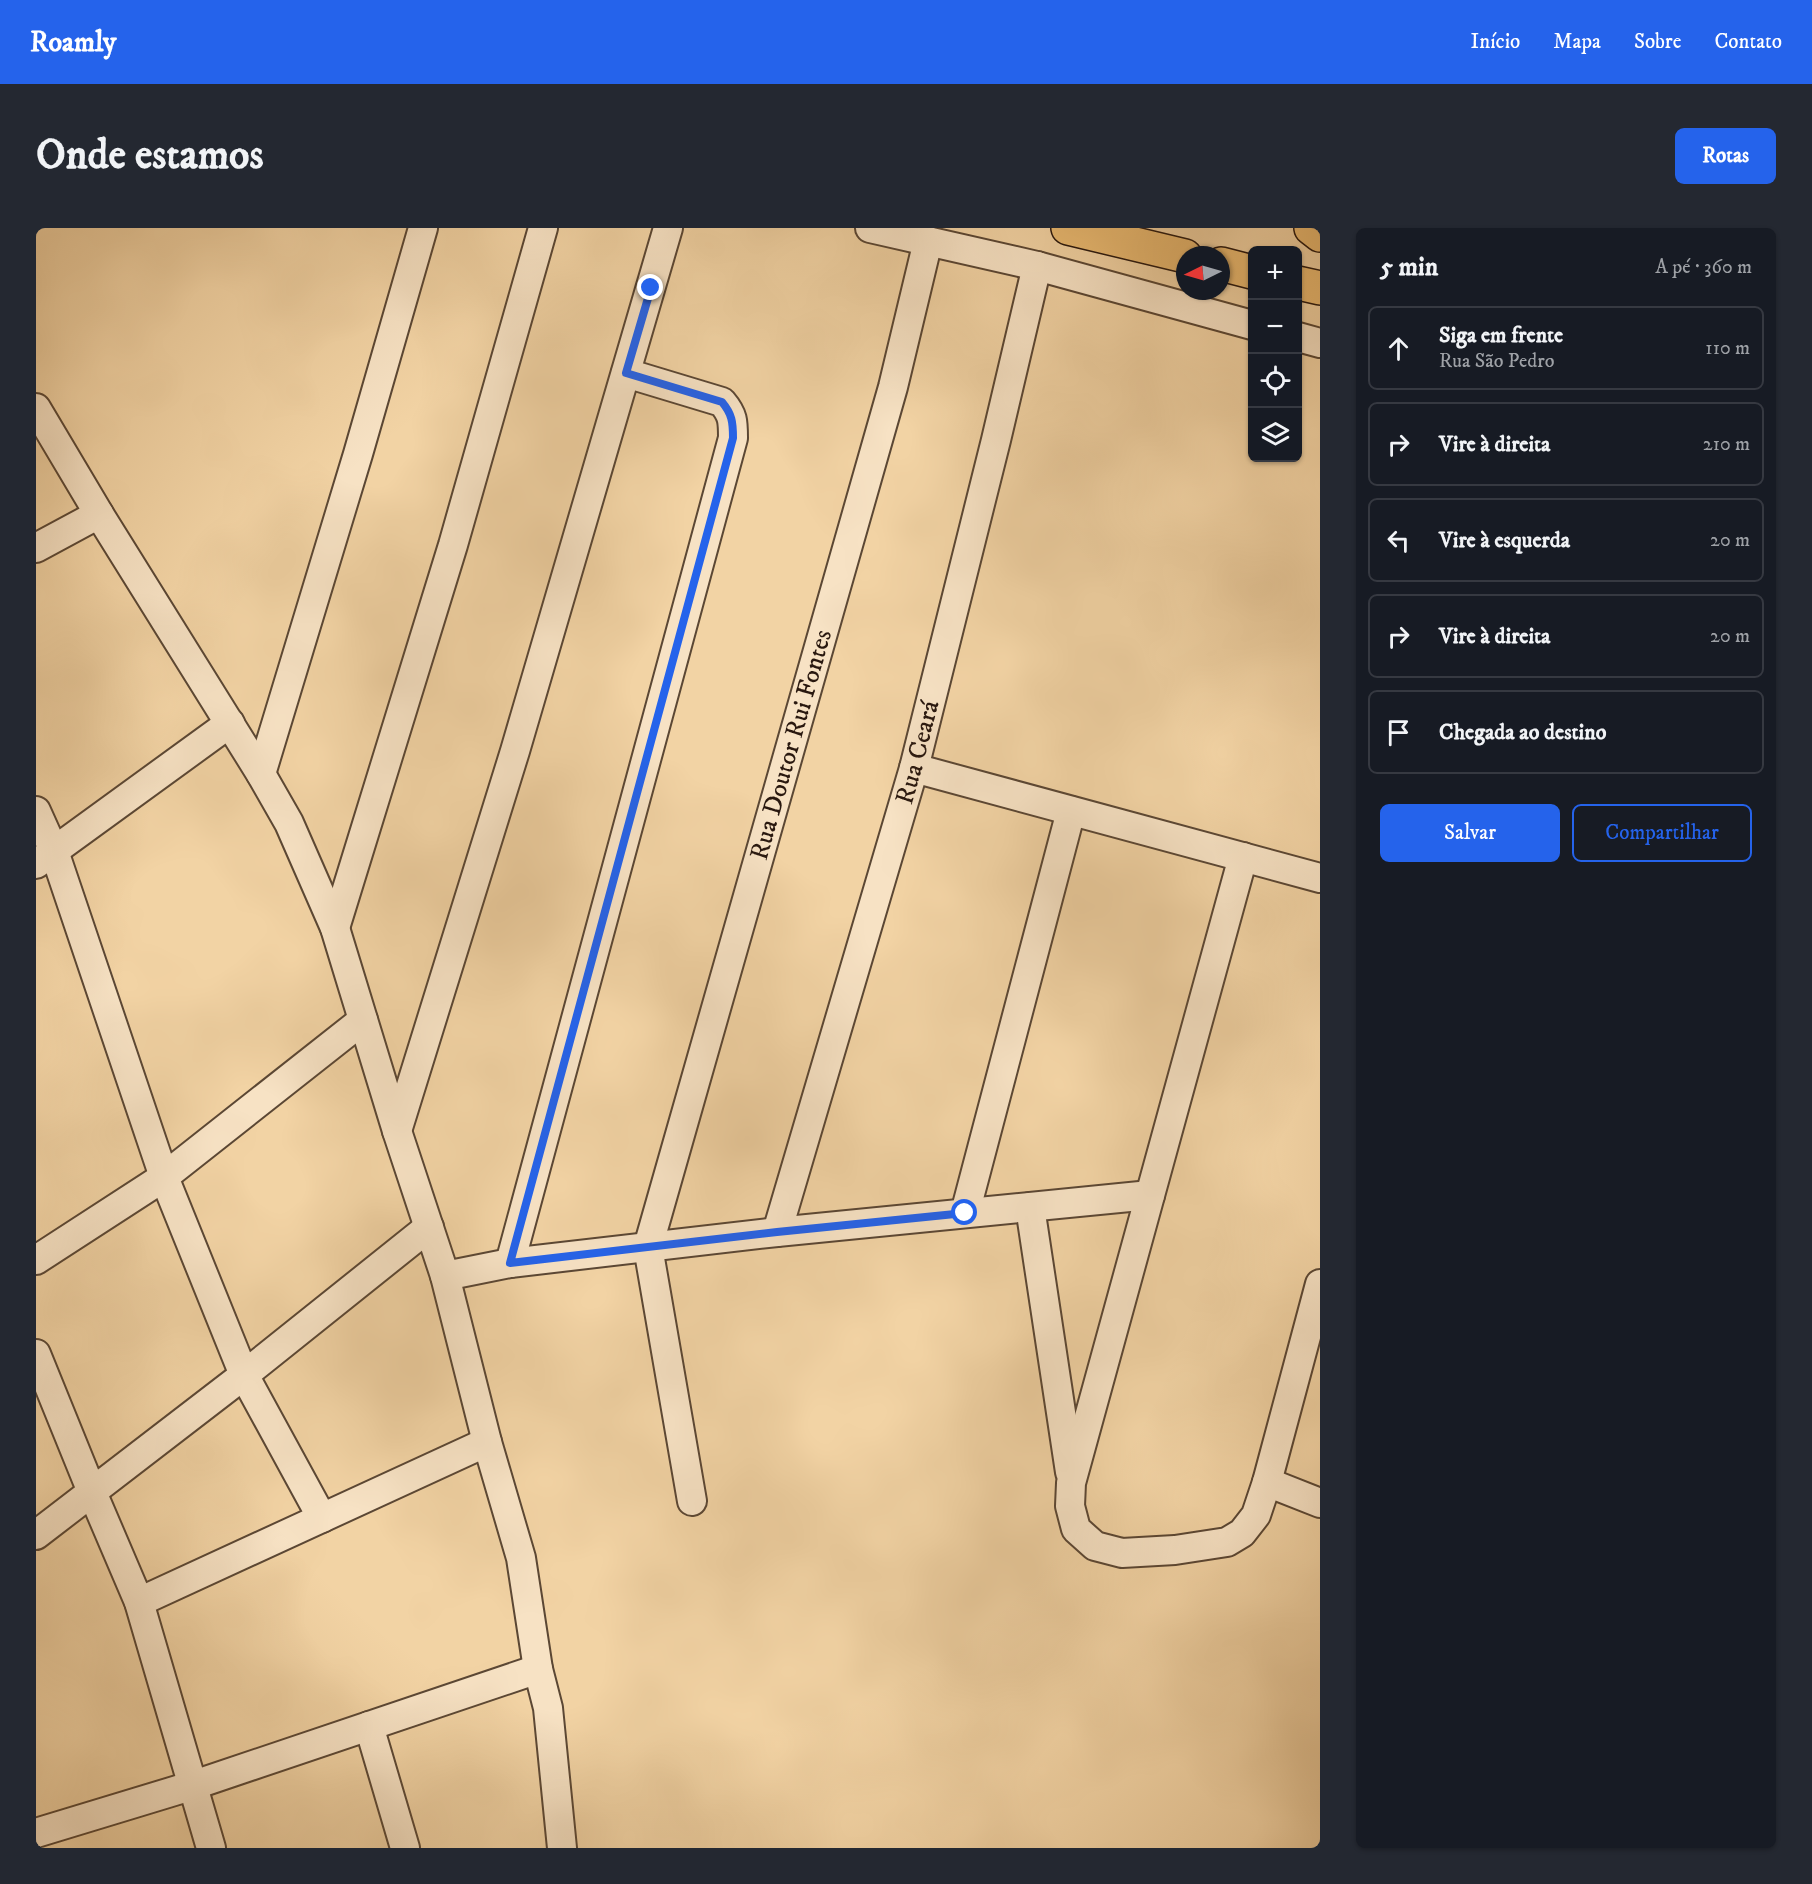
<!DOCTYPE html>
<html lang="pt">
<meta charset="utf-8">
<style>
:root{--surface:#171b24;--page:#242831;--text:#f1f3f6;--muted:#9ea1a6;--line:#363941;--accent:#2563eb}
body{margin:0;font-family:"IM FELL DW Pica",serif;background:var(--page);color:var(--text)}
.controls{position:absolute;right:18px;top:18px;display:grid;overflow:hidden;border-radius:9px;box-shadow:0 2px 4px #0004}
.controls button{width:54px;height:54px;display:grid;place-items:center;padding:0;border:0;border-bottom:2px solid var(--line);background:var(--surface);color:var(--text);font:30px sans-serif}
.compass{position:absolute;left:1140px;top:18px;width:54px;height:54px;border-radius:50%;background:var(--surface);box-shadow:0 2px 4px #0004;rotate:265deg}
.stop{position:absolute;width:18px;height:18px;margin:-14px;border:4px solid #2563eb;border-radius:50%;background:#fff}
.stop.end{background:#2563eb;border-color:#fff;box-shadow:0 2px 6px #0008}
.list{margin:0;padding:0;list-style:none}
h2{display:flex;justify-content:space-between;align-items:center;height:78px;margin:0;padding:0 24px;font-size:26px}
h2 small{font-size:20px;font-weight:400;color:var(--muted)}
.list li{display:grid;grid-template-columns:39px 1fr auto;gap:18px;align-items:center;box-sizing:border-box;height:84px;margin:0 12px 12px;padding:0 12px;border:2px solid var(--line);border-radius:9px}
.list b{display:block;font-size:22px;white-space:nowrap}
.list p{margin:0;font-size:20px;white-space:nowrap;color:var(--muted)}
.list em{font-size:20px;font-style:normal;color:var(--muted)}
.actions{display:flex;gap:12px;padding:18px 24px}
.actions a{flex:1;padding:14px 0;border:2px solid var(--accent);border-radius:9px;text-align:center;font-size:21px;color:var(--accent)}
.actions .main{background:var(--accent);color:#fff}
.icon{flex:none;width:33px;height:33px;fill:none;stroke:currentColor;stroke-width:2;stroke-linecap:round;stroke-linejoin:round}
.map{position:relative;flex:none;width:1284px;height:1620px;overflow:hidden;border-radius:9px}
header{display:flex;align-items:center;gap:36px;box-sizing:border-box;height:84px;padding:0 30px;background:var(--accent);color:#fff}
header strong{font-size:28px}
nav{display:flex;gap:33px;margin-inline-start:auto;font-size:21px}
.intro{display:flex;align-items:center;justify-content:space-between;box-sizing:border-box;height:144px;padding:0 36px}
h1{margin:0;font-size:42px}
.button{padding:15px 27px;border-radius:9px;background:var(--accent);color:#fff;font-size:21px;font-weight:700}
main{display:flex;gap:36px;padding:0 36px}
aside{flex:1;background:var(--surface);border-radius:9px;box-shadow:0 2px 4px #0004}
.map>svg:first-child{display:block}
.lines{fill:none;stroke-linecap:round;stroke-linejoin:round}
.street-casing{stroke:#5b4734;stroke-width:32}
.primary-casing{stroke:#29180f;stroke-width:36}
.highway-casing{stroke:#29180f;stroke-width:36}
.street{stroke:#f7e2c4;stroke-width:28}
.primary{stroke:#e9ba72;stroke-width:33}
.highway{stroke:#e9ba72;stroke-width:33}
.route{stroke:#2563eb;stroke-width:8}
.labels{text-anchor:middle;dominant-baseline:central;stroke-width:4.5;stroke-linejoin:round;paint-order:stroke}
.street-label{font-size:26px;fill:#29180f;stroke:#f7e2c4}
</style>
<header>
<strong>Roamly</strong>
<nav><a>Início</a><a>Mapa</a><a>Sobre</a><a>Contato</a></nav>
</header>
<div class="intro"><h1>Onde estamos</h1><a class="button">Rotas</a></div>
<main>
<div class="map">
<svg width="1284" height="1620" viewBox="0 0 1284 1620">
<rect width="100%" height="100%" fill="#f2d3a4"/>
<filter id="stains"><feTurbulence type="fractalNoise" baseFrequency=".00333" numOctaves="4"/><feColorMatrix values="0 0 0 0 .2 0 0 0 0 .09 0 0 0 0 .02 0 0 0 .5 -.17"/></filter>
<radialGradient id="worn" r=".72"><stop offset=".6" stop-color="#630" stop-opacity="0"/><stop offset="1" stop-color="#630" stop-opacity=".3"/></radialGradient>
<g class="lines">
<defs>
<g id="street">
<path d="M834 0 1001 38 1216 97"/>
<path d="M1262 109 1284 115"/>
<path d="M0 180 63 286 225 546 253 595 299 700 361 903 409 1048 451 1214 485 1330 502 1441 512 1480 526 1620"/>
<path d="M0 320 63 286"/>
<path d="M878 540 1284 650"/>
<path d="M225 546 322 226 387 0"/>
<path d="M0 583 18 623 128 949 208 1147 286 1290"/>
<path d="M1207 629 1035 1255 1034 1278 1040 1301 1059 1318 1086 1325 1139 1322 1191 1314 1206 1305 1220 1287 1231 1254 1284 1056"/>
<path d="M0 636 194 495"/>
<path d="M299 700 417 317 507 0"/>
<path d="M361 903 479 523 632 0"/>
<path d="M994 979 1034 1244"/>
<path d="M929 985 1035 583"/>
<path id="s1" d="M741 1004 878 540 960 212 1001 38"/>
<path d="M0 1032 128 949 327 792"/>
<path d="M474 1035 697 210C697 193 697 187 686 174L590 145"/>
<path d="M409 1048 474 1035 741 1004 1114 967"/>
<path d="M0 1126 56 1264 103 1374 175 1620"/>
<path d="M1231 1254 1284 1275"/>
<path id="s2" d="M656 1273 612 1019 857 159 892 13"/>
<path d="M0 1307 208 1147 393 999"/>
<path d="M103 1374 451 1214"/>
<path d="M333 1498 369 1620"/>
<path d="M0 1605 158 1557 502 1441"/>
</g>
<path id="primary" d="M1275 0 1284 7"/>
<path id="highway" d="M1032 0 1149 28
M1185 36 1216 44
M1262 55 1284 60"/>
</defs>
<use href="#street" class="street-casing"/>
<use href="#primary" class="primary-casing"/>
<use href="#highway" class="highway-casing"/>
<use href="#street" class="street"/>
<use href="#primary" class="primary"/>
<use href="#highway" class="highway"/>
</g>
<g class="lines">
<path class="route" d="M615 60 590 145 686 174C696 186 697 194 697 210L474 1035 741 1004 929 985"/>
</g>
<g class="labels">
<g class="street-label">
<text stroke="none"><textPath href="#s2" startOffset="780">Rua Doutor Rui Fontes</textPath></text>
<text stroke="none"><textPath href="#s1" startOffset="500">Rua Ceará</textPath></text>
</g>
</g>
<rect width="100%" height="100%" filter="url(#stains)"/>
<rect width="100%" height="100%" fill="url(#worn)"/>
</svg>
<div class="controls">
<button>+</button>
<button>−</button>
<button><svg class="icon" aria-label="locate" viewBox="0 0 24 24"><circle cx="12" cy="12" r="6"/><path d="M12 2v4M12 18v4M2 12h4M18 12h4"/></svg></button>
<button><svg class="icon" aria-label="layers" viewBox="0 0 24 24"><path d="M12 4l9 5-9 5-9-5zM3 14l9 5 9-5"/></svg></button>
</div>
<svg class="compass" viewBox="-18 -18 36 36"><path d="M0-13l5 13h-10z" fill="#e53935"/><path d="M0 13l5-13h-10z" fill="#9ea1a6"/></svg>
<div class="stop" style="left:929px;top:985px"></div>
<div class="stop end" style="left:615px;top:60px"></div>
</div>
<aside>
<h2>5 min<small>A pé · 360 m</small></h2>
<ul class="list">
<li><svg class="icon" aria-label="ahead" viewBox="0 0 24 24"><path d="M12 20V5M6 11l6-6 6 6"/></svg><div><b>Siga em frente</b><p>Rua São Pedro</p></div><em>110 m</em></li>
<li><svg class="icon" aria-label="right" viewBox="0 0 24 24"><path d="M7 20v-9h11M14 6l5 5-5 5"/></svg><div><b>Vire à direita</b></div><em>210 m</em></li>
<li><svg class="icon" aria-label="left" viewBox="0 0 24 24"><path d="M17 20v-9H6M10 6l-5 5 5 5"/></svg><div><b>Vire à esquerda</b></div><em>20 m</em></li>
<li><svg class="icon" aria-label="right" viewBox="0 0 24 24"><path d="M7 20v-9h11M14 6l5 5-5 5"/></svg><div><b>Vire à direita</b></div><em>20 m</em></li>
<li><svg class="icon" aria-label="arrive" viewBox="0 0 24 24"><path d="M6 21V4h12l-3 4 3 4H6"/></svg><div><b>Chegada ao destino</b></div></li>
</ul>
<div class="actions"><a class="main">Salvar</a><a>Compartilhar</a></div>
</aside>
</main>
